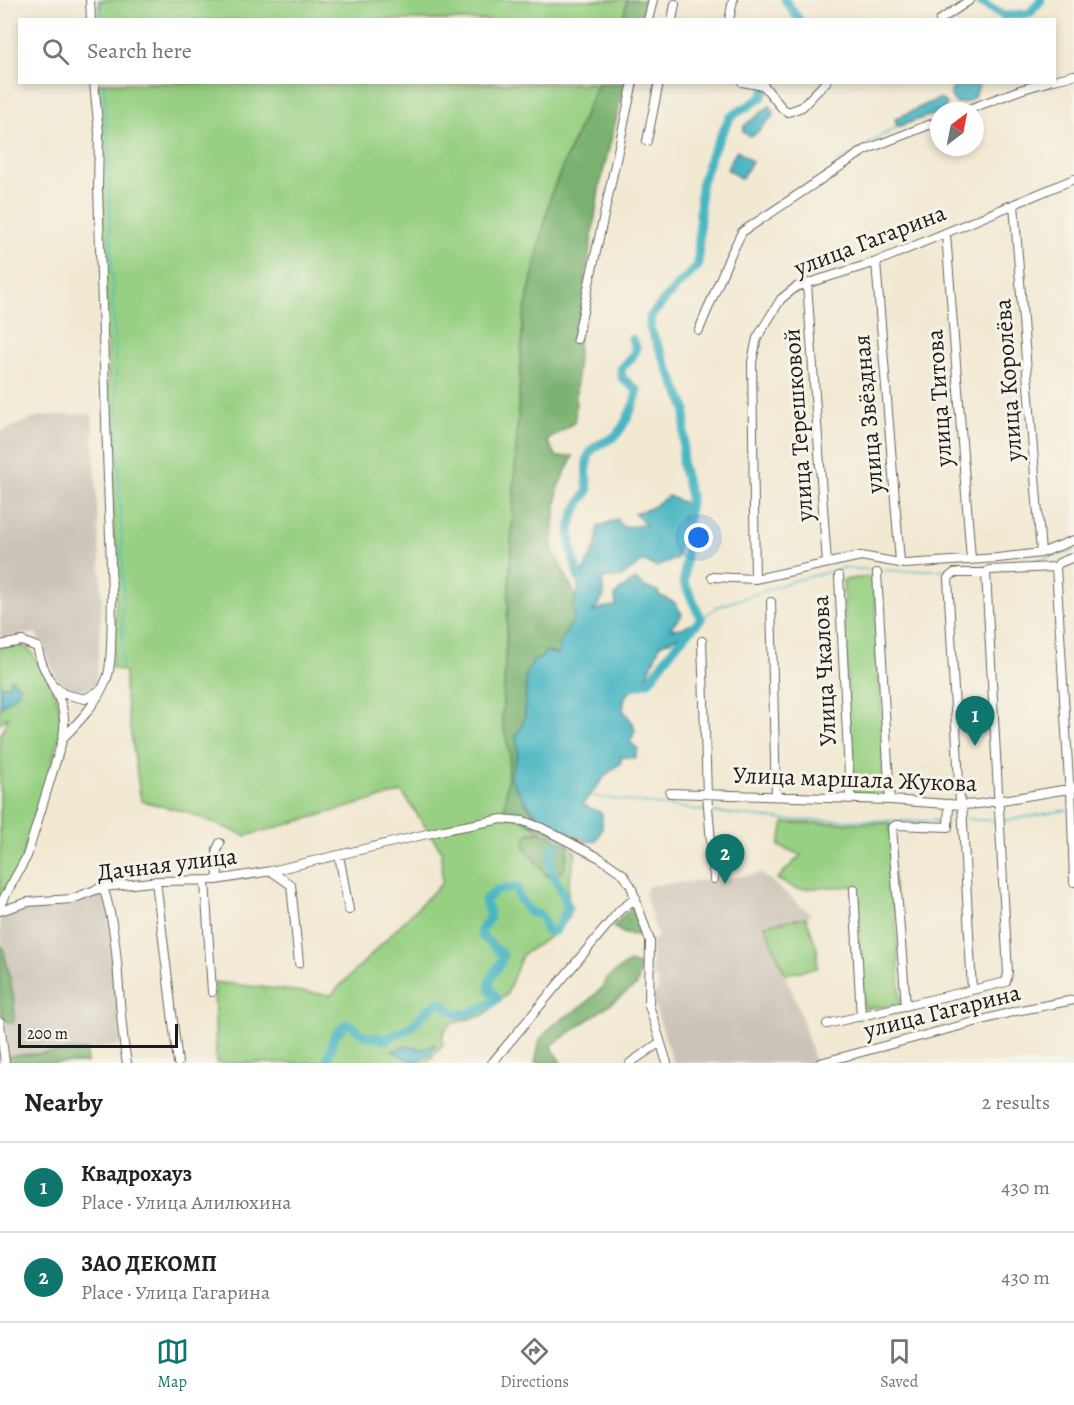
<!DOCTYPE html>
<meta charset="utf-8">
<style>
:root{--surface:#fff;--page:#f2f2f2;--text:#222;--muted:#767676;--line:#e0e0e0;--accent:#0f766e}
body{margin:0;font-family:Alegreya,serif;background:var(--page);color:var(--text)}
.compass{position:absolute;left:930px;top:102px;width:54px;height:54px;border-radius:50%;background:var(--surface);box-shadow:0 3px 9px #0003;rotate:32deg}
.scale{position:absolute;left:18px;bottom:15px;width:160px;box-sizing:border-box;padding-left:6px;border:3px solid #1c1c1c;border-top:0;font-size:16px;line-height:21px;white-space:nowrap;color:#1c1c1c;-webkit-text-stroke:4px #f7f3e8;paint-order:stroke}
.you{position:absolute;left:699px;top:538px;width:21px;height:21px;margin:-15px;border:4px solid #fff;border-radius:50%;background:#1a73e8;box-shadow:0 0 0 9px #1a73e833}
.badge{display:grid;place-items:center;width:39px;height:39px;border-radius:50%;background:var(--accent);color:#fff;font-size:20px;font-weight:700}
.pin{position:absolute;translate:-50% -50px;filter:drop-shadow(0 2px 3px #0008)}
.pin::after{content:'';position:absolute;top:32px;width:21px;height:18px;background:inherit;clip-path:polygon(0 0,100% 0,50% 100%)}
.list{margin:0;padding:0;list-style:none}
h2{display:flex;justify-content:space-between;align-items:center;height:78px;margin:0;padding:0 24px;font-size:26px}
h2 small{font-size:20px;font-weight:400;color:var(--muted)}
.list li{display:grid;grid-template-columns:39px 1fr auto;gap:18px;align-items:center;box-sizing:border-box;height:90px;padding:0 24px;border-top:2px solid var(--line)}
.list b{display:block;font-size:22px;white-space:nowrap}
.list p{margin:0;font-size:20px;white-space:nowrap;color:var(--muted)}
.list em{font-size:20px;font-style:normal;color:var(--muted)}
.icon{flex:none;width:33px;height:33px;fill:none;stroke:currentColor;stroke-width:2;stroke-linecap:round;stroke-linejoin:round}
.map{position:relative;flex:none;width:1074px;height:1063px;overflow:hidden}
.search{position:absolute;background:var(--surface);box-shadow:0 3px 9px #0003;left:18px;right:18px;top:18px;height:66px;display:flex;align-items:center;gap:15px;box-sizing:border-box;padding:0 21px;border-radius:0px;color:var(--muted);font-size:22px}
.sheet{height:258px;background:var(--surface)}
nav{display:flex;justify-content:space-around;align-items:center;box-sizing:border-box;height:84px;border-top:2px solid var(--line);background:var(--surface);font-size:16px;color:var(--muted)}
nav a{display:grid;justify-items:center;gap:3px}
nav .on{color:var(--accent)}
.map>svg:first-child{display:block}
.industrial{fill:#cbc3b8}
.green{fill:#97d082;stroke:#5a764f;stroke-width:1.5}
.forest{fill:#79b270;stroke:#4a6746;stroke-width:1.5}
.water{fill:#48b6c3;stroke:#326970;stroke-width:1.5}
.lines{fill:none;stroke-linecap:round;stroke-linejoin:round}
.stream{stroke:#48b6c3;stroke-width:1.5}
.river{stroke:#48b6c3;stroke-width:9}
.minor-casing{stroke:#67645c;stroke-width:10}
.minor{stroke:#fff;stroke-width:8}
.labels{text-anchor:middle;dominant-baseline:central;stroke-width:6;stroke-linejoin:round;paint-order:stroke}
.street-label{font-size:24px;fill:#1c1c1c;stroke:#f7f3e8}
</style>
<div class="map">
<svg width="1074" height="1063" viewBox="0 0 1074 1063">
<rect width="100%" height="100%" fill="#f7f3e8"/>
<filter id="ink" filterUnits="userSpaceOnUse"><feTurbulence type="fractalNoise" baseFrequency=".0167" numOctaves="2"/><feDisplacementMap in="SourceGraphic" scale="12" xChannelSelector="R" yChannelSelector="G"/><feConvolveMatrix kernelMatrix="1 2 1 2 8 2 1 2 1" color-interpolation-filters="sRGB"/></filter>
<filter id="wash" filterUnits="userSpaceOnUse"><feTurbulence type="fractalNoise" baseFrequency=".008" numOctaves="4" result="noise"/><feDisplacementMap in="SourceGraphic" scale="24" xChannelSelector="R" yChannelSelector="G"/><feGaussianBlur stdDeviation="1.35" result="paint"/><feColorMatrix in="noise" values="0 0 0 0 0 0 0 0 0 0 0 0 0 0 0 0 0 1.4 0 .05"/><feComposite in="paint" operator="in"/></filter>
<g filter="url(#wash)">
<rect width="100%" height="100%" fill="#f2e9d3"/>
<path class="industrial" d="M92 414 102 597 96 685 83 690 70 691 60 685 36 633 0 637V432L40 416Z
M761 873 811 914 806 917 765 925 799 1009 815 1063H673L652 997 659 989 657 978 652 977V940L658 938 645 893 649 886 744 876Z
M100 895 107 900 122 1045 87 1050 8 1056 3 970 0 958V916L15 908 80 902Z"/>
<path class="green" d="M99 0H627L623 20H99Z
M97 83H598L551 194 523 319 502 721 510 755 507 776 521 819 541 831 525 848 548 877 567 859 568 844 576 854 568 885 569 918 557 932 522 955 507 994 484 1015 450 1024 443 1033V1044L427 1063H216L214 982 331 995 442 883 441 850 402 792 246 836 186 812 141 801 125 693V672L111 667 114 646 116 591Z
M874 576 886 796 884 798 857 797 851 790 843 580Z
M20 645 29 649 33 654C49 682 65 701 60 735L21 862 0 901V734L2 733 8 717 0 723V707L8 699 12 698 19 686 14 681 9 686 0 685V647Z
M784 823H890L901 1005 863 1009 857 886 796 889 777 879 801 855 779 846Z
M806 917 817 949V968L785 974 765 925Z"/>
<path class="forest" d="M627 0H646L641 19H623Z
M598 83H625L600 184 584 288 579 327 575 422 547 441 557 457 573 456 558 487 552 548 577 598 573 606 574 618 560 645 558 655 547 651 543 657 533 661 526 675 525 715 522 726 516 736 518 753 510 777C518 790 527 810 540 819 556 831 576 834 589 849L521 819 504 814 510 755 502 721 523 319 551 194Z
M541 831 568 844 564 871 548 877 525 848V837L530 833Z
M633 905 639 935 625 934 613 927Z
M0 947H3C6 964 19 1009 13 1023L3 1020 0 1006Z
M629 962 641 966 637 985 551 1046 561 1063H535L540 1039 555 1023 581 1007 602 988 607 978Z
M87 1050V1063H8V1056Z"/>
<path class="water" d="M957 83H977L979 84C977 97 970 104 956 103L951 97V91Z
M940 98 947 104 943 111 897 127 895 119Z
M770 106 774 115 754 135 749 136 743 132 744 126Z
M737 150 752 162 741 179 727 169Z
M668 496 687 504C681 522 682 540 677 558L656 567 644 561 621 577 602 579 604 596 592 613 600 608 616 606 615 596 618 591 636 580 645 587 658 591 659 595 675 603 682 614 680 618 673 624 671 629 682 628 701 619 685 633 660 645 648 674 625 697 623 710 633 723 635 731 630 742 638 749 635 758 621 757V763L606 775 582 805 602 813V829L597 840 589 842 540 819 521 796 510 777 518 753 516 736 522 726 525 715 526 675 533 661 543 657 544 651 557 655 559 653 558 647 574 618 573 606 578 592 579 579 596 546 598 527 617 519 623 527 646 525 634 513 649 509Z
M12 679 20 686 18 693 0 707V685L9 686 10 680Z
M434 1044 435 1047 427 1057 416 1063 392 1051 406 1046 422 1049Z"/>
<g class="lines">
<path class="stream" d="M101 0 102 20
M104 82 108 155 123 581 122 667
M865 146 897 127
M835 165 856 151
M742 227 781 201
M1020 565 1074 550
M879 570 905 571 985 568
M701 619 717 607 793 581 844 568 874 570
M591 796 705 811
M713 812 786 820 945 821
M966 819 996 821
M1004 821 1067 810"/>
<path class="river" d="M785 0 799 20
M977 0 1004 16 1030 13 1041 0
M589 581 579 579C569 541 562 524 588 491 587 479 584 464 590 453 595 444 604 443 612 438 622 433 637 400 637 390L622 378 621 369 633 356 636 347 632 339
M627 688 648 682 677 644 701 619 684 582 690 496 682 464 686 409 650 328V317L674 289 698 266 701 185 711 155 730 117 761 98 769 82
M327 1063 334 1036 346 1024C354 1024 356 1031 362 1034 370 1038 378 1037 385 1040L411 1027 426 1011 439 1002C446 1004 448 1010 455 1013 465 1018 490 1005 497 999 496 996 493 993 491 991 484 977 503 967 503 955L482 936 481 930 490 917 485 900 496 890 517 888 519 897 529 912 541 915 547 931H555L568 908C562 879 538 871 557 843"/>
</g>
</g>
<g filter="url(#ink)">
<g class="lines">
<defs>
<path id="minor" d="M90 0 91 20
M648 20 653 0
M672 20 675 4
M729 20 733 0
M940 20 970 0
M1054 80 1074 75
M742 82 764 86 782 108 788 112 802 107 826 82
M964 111 1020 90 1047 82
M647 141 659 82
M1014 204 1041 553
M946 234 971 559
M876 262 900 562
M807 284 827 563
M699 330 730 256 742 232 865 150 939 121
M577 339 633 82
M1056 567 1069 781 1071 789 1074 882
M877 573 890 800
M839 576 850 794 853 799
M712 577 755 579 861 556 905 564 998 558 1041 553 1074 540
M755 579 752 362 757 338 781 299 796 287 876 262 1074 179
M771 602 776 796
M702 641 707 794 714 879
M0 645 22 641 37 647C39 654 41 663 45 670 57 697 68 706 63 738L27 856 0 905
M57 688 64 694 85 699 100 690
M63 738C81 720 97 703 107 678 113 664 111 613 112 595L98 189 99 133 94 82
M670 793 890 800 962 805 979 804 1074 788
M339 855 349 910
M271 871 291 885 299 963
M218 880 217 849 220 843
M156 881 178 1063
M205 881 212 992
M103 887C122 943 116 1005 127 1063
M854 889 861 1017
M0 911 28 902 72 899 103 887 161 881 216 880 271 871 444 830 502 819 523 821 542 828 600 858 623 874 631 886 650 941 649 1005 667 1063
M972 990 962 805 960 802 948 578 954 573H986L989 570 1056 567 1059 563 1074 557
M906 1006 892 828 896 825 948 827 949 804
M0 1022 5 1063
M827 1024 1006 982 1008 973 986 573
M492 1063 620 910 636 898
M630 1063 659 1043
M820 1063 1016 1011 1074 1000"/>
</defs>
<use href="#minor" class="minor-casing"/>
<use href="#minor" class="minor"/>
</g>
</g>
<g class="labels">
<g class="street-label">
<text transform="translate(870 240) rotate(-21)">улица Гагарина</text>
<text transform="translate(1008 380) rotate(-94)">улица Королёва</text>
<text transform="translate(939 398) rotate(-94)">улица Титова</text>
<text transform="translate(868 414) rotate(-95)">улица Звёздная</text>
<text transform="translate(798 425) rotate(-94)">улица Терешковой</text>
<text transform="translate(824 671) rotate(-93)">Улица Чкалова</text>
<text transform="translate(855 779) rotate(2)">Улица маршала Жукова</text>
<text transform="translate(167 864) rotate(-7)">Дачная улица</text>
<text transform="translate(942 1011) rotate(-14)">улица Гагарина</text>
</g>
</g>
</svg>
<svg class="compass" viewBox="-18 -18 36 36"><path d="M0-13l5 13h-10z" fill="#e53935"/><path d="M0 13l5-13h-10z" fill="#767676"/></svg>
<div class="scale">200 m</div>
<div class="you"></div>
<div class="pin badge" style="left:975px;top:746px">1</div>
<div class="pin badge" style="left:725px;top:884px">2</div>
<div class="search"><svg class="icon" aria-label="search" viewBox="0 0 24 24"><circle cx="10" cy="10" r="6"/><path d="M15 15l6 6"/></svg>Search here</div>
</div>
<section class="sheet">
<h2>Nearby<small>2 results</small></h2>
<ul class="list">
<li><span class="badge">1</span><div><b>Квадрохауз</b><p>Place · Улица Алилюхина</p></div><em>430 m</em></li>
<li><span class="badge">2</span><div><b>ЗАО ДЕКОМП</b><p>Place · Улица Гагарина</p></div><em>430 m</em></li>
</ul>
</section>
<nav>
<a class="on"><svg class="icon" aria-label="map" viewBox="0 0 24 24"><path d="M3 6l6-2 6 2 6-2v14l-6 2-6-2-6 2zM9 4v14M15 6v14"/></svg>Map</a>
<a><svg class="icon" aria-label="directions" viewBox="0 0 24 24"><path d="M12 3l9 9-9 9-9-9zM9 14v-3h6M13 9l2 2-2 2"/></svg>Directions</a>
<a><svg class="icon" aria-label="saved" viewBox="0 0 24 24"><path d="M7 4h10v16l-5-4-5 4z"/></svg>Saved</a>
</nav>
